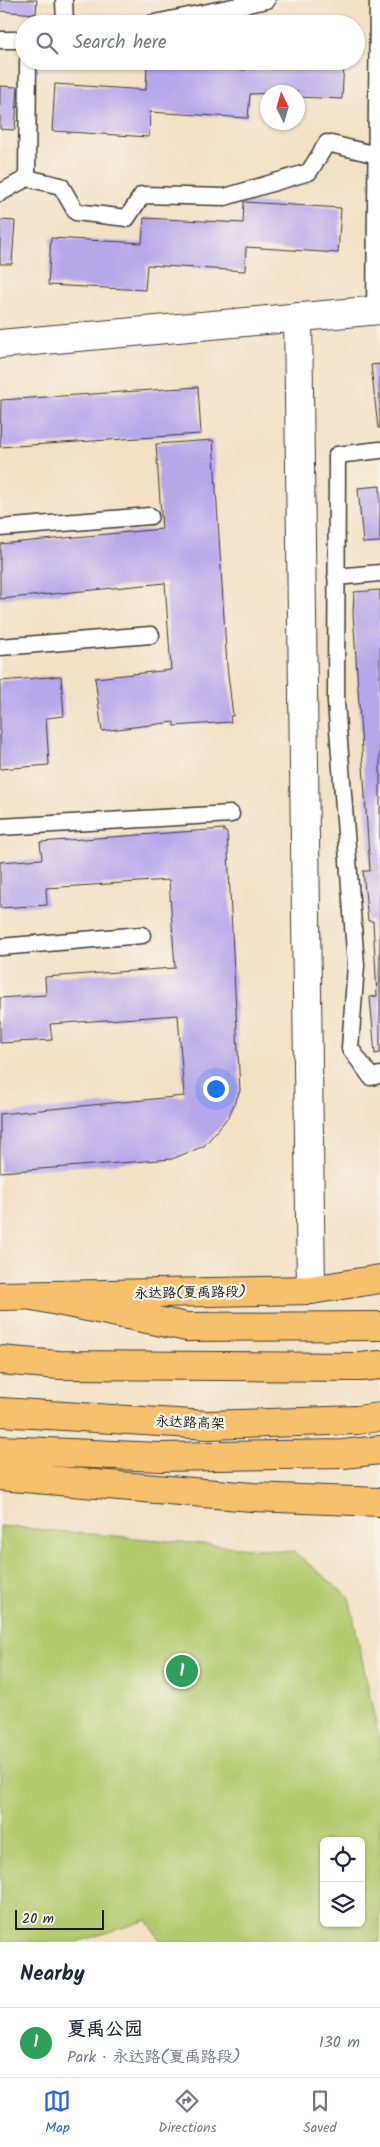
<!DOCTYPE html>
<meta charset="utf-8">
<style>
:root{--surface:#fff;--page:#f2f2f3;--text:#1f2937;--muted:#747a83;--line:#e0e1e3;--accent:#2563eb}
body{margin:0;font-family:Kalam,"LXGW WenKai TC",sans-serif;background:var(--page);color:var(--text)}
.controls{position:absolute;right:15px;bottom:15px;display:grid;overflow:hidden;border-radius:8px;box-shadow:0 1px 4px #0004}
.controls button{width:45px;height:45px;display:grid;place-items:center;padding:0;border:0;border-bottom:1px solid var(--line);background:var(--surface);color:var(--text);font:25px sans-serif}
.compass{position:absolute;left:260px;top:85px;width:45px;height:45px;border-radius:50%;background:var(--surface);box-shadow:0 1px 4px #0004;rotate:355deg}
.scale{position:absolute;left:15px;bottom:12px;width:89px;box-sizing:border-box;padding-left:5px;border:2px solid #1c1c1c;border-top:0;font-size:14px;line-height:18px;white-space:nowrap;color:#1c1c1c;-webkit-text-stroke:4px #f7f3e8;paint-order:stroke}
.you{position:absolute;left:215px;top:1088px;width:18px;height:18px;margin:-12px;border:4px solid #fff;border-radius:50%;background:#1a73e8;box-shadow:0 0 0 8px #1a73e833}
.badge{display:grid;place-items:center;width:32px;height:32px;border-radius:50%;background:var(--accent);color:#fff;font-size:16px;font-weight:700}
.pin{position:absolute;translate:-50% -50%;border:2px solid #fff;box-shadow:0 1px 5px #0006}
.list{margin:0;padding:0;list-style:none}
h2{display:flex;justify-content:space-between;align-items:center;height:65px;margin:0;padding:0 20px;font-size:21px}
h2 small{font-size:16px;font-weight:400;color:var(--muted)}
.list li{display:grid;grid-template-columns:32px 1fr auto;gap:15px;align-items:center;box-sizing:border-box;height:70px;padding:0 20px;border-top:1px solid var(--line)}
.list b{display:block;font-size:19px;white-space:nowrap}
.list p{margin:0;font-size:16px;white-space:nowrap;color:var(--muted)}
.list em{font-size:16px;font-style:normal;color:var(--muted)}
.icon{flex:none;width:28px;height:28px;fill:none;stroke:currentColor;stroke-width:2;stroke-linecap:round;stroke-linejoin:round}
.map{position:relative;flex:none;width:380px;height:1942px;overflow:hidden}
.search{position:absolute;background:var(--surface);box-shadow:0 1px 4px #0004;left:15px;right:15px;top:15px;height:55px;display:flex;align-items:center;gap:12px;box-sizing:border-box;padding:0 18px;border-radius:28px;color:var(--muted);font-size:19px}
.sheet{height:135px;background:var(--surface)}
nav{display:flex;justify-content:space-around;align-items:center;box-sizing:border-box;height:70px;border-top:1px solid var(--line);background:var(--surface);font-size:14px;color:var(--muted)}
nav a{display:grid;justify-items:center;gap:2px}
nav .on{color:var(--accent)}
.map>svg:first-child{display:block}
.green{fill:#b4ca6e;stroke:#687345;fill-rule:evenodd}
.building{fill:#b6a6ea}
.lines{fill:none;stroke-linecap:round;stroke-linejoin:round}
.lane-casing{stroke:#3c3a35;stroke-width:19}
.street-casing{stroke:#3c3a35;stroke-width:30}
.primary-casing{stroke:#3c3a35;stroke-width:30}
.highway-casing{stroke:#3c3a35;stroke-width:30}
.lane{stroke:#fff;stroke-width:16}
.street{stroke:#fff;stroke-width:28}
.primary{stroke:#f7c06c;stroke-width:28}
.highway{stroke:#f7c06c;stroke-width:28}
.labels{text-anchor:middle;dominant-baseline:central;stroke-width:4.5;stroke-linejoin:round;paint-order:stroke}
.street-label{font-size:14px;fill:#1c1c1c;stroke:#f7f3e8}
</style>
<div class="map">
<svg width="380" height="1942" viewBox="0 0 380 1942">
<rect width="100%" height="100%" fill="#f7f3e8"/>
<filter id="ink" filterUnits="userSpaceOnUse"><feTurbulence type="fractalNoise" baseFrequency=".02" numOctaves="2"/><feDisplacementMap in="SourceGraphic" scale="10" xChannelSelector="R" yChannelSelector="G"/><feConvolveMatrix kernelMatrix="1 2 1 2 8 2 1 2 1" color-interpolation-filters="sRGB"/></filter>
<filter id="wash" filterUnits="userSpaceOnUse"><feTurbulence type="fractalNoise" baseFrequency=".0096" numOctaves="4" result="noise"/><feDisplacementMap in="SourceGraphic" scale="20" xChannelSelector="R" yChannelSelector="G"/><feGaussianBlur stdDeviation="1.12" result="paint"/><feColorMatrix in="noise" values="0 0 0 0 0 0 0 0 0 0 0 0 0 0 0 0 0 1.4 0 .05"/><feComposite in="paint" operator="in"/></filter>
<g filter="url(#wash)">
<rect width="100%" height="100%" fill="#f2e1c5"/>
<path class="green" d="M0 1526 294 1552 349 1597 380 1744V1942H161L147 1920 77 1942H0ZM324 1841H361V1923H324Z"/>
<g id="blocks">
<path class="building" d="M0 0H37L36 14 0 11Z
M247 61H344L342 99 298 97V92L250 94 248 118 150 112 149 137 52 131 55 84 146 90 147 64 246 70Z
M0 86 18 87 15 130 0 129Z
M244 202 341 208 338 253 246 247 245 271 147 265 145 290 48 285 51 238 142 243 144 218 243 223Z
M0 220 15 221 12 264H0Z
M380 364V428H378L371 365Z
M198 387 201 434 0 447 1 400Z
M213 440 227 666 233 716H230L231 722 174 726V722L102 731 95 678 171 670 165 583 0 599V544L162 529 156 444Z
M380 486V542L363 543 358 488Z
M380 590V1053L375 1054 370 997 377 996 373 921H368L363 871H370L353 613 354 592Z
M61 676 64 716 46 718 49 765 0 769V681Z
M224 829V832H227L240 1091 229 1116 204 1146 172 1159 0 1172V1114L184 1096 178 1015 50 1024 52 1040 0 1043V998L46 995 45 977 175 968 169 880 46 888 47 905 0 908V862L42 859 40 842Z"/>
</g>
</g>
<g filter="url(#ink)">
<use href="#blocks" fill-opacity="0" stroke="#3c3a35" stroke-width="1"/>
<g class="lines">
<defs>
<path id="lane" d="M64 0 65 24
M150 24 267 0
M0 40H24
M27 178 61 186 76 212 127 218 142 195 225 197 309 172 327 143 377 155
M0 193 27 178 28 61
M375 311 378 0
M380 450 337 455 336 702 356 965 350 1048 371 1077 380 1075
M0 528 150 516
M336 577 380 573
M0 647 151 635
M0 827 231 814
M0 947 142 935"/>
<path id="street" d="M298 317 311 1290
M0 344 380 310"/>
<path id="primary" d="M0 1296 311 1290 380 1279
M0 1476 252 1497 380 1502"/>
<path id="highway" d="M33 1296 187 1327 380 1326
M0 1360 59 1365 361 1367 380 1365
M0 1412 208 1425 357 1420 380 1417
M0 1450 160 1457 343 1454 380 1450"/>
</defs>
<use href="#lane" class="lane-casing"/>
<use href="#street" class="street-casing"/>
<use href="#primary" class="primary-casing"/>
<use href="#highway" class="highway-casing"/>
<use href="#lane" class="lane"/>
<use href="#street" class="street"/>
<use href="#primary" class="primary"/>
<use href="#highway" class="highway"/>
</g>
</g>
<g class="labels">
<g class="street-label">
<text transform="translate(190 1293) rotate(-1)">永达路(夏禹路段)</text>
<text transform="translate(190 1423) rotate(2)">永达路高架</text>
</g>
</g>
</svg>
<div class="controls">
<button><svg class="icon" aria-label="locate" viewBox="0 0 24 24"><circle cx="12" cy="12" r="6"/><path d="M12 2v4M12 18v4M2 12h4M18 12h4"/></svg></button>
<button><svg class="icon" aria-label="layers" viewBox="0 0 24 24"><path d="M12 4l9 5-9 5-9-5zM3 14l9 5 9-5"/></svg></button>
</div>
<svg class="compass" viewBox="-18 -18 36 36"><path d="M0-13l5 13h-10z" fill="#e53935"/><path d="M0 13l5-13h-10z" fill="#747a83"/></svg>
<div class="scale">20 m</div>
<div class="you"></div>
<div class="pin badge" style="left:182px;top:1671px;background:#2e9e5b">1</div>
<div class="search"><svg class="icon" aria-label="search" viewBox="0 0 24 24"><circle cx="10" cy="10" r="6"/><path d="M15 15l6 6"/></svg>Search here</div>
</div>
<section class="sheet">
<h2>Nearby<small></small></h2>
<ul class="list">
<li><span class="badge" style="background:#2e9e5b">1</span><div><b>夏禹公园</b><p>Park · 永达路(夏禹路段)</p></div><em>130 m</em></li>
</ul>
</section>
<nav>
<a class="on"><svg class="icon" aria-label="map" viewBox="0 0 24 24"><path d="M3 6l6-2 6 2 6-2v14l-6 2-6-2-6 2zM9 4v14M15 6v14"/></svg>Map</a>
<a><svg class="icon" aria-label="directions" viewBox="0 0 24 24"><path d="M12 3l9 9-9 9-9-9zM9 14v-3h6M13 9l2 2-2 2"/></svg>Directions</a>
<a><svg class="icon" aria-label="saved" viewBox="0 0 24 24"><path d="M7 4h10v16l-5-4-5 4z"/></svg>Saved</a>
</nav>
